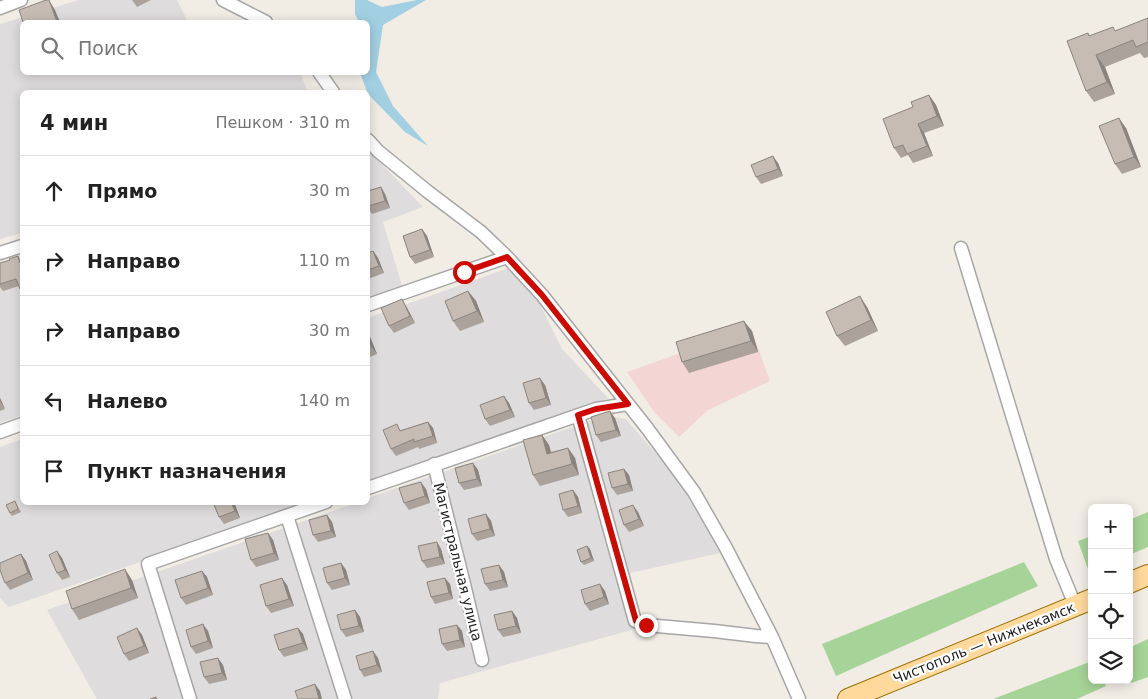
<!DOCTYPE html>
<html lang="ru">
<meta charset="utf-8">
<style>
:root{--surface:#fff;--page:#f6f6f6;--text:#222;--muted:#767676;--line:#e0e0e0}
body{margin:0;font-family:"DejaVu Sans",sans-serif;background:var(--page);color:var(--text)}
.controls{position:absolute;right:15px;bottom:15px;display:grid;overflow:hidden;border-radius:8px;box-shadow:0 2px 12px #0003}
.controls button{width:45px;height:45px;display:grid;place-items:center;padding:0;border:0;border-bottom:1px solid var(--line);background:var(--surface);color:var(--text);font:25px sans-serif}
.stop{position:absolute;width:15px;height:15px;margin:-11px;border:4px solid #cf0900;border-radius:50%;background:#fff}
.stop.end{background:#cf0900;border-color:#fff;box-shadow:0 1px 5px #0008}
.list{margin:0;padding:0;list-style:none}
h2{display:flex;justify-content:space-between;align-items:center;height:65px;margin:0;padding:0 20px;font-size:21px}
h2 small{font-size:16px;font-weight:400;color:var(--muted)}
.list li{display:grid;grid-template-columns:32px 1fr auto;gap:15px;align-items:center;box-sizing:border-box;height:70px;padding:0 20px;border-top:1px solid var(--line)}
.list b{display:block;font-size:19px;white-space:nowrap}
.list em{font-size:16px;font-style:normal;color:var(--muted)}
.icon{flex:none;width:28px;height:28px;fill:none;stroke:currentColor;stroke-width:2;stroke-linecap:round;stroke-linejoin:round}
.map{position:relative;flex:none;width:1148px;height:699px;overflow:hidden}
.search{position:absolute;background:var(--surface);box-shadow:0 2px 12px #0003;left:20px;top:20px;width:350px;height:55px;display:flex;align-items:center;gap:12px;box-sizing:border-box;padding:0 18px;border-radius:8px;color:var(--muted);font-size:19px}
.panel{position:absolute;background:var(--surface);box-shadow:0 2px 12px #0003;left:20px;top:90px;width:350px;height:415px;border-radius:8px}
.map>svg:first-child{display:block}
.residential{fill:#dedcdc}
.commercial{fill:#f3d6d3}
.forest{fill:#a6d397}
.water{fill:#a2d0e2}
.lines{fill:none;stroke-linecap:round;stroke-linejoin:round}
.minor-casing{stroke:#a6a6a6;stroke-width:15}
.primary-casing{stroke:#9b6e00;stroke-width:22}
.minor{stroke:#fff;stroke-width:12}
.primary{stroke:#ffd99c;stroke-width:20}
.wall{fill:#aaa29b}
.shaded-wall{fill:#8b847e}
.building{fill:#c6bcb4;stroke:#8b847e}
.route{stroke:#cf0900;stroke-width:6}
.labels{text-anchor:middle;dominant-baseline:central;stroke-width:4.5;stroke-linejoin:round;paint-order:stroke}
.street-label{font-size:14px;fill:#1f1f1f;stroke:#fff}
</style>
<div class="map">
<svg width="1148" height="699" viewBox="0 0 1148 699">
<rect width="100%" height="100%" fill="#f1ede5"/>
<path class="residential" d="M79 0H177L188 22H22V72L300 73 308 92H22V233L0 239V24Z
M370 152 423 207 383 222 402 286 368 297V153Z
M22 260V415L0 423V267Z
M520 264 562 349 608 398 532 426 368 483V318Z
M604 416 626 419 681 483 720 553 630 573 642 627 440 683 438 699H97L47 610 356 503 368 502V498Z
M22 439V502L312 503 9 607 0 598V447Z"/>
<path class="commercial" d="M751 328 770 381 708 410 679 437 655 413 627 372Z"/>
<path class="forest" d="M1148 512V547L1129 555V520Z
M1092 536V571L1089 572 1078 541Z
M1024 562 1038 586 836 676 822 644Z
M1148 639V677L1131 683 1129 679V648Z
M1092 661V680H1103L1106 686 1077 699H993Z"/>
<path class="water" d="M355 0H367L382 7 417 0H426L383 25 376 72 393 106 428 146 405 132 368 94 360 73 368 72V45L369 43 368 40V22H359L355 14Z"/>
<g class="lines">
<defs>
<path id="minor" d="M223 0 266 22
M0 8 21 0
M319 72 333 92
M368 140 378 151 427 191 481 232 507 257 542 295 647 428 694 492 726 548 772 637 799 699
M961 248 1056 559 1075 605
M0 253 22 246
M368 305 507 257
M578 415 635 621 646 625 714 631 756 636 772 637
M0 432 22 424
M434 464 464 584 482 660
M368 488 596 409 628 404
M287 516 345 699
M190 699 148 564 326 502"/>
<path id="primary" d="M1129 583 1148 575
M848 699 1092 599"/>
</defs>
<use href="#minor" class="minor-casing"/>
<use href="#primary" class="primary-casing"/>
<use href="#minor" class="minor"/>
<use href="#primary" class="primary"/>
</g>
<path class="wall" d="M132 0H151L137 7Z
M1148 18V57L1144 58 1140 53 1105 67 1115 94 1094 102 1086 91 1088 33 1090 36 1116 31Z
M929 95 936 105 944 126 924 133 933 156 913 163 908 155 901 158 894 148 913 107Z
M1126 128 1141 167 1122 174 1115 164Z
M778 163 783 176 761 184 756 177Z
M381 187 385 194 390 208 372 214 368 208V191Z
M422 229 427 236 434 257 415 264 410 257Z
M373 251 378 258 384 273 368 279V253Z
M18 256 22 262V293L19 286 3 291 0 287V263L10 260Z
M468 291 476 301 484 322 460 331 453 321Z
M406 306 415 323 394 333 389 326Z
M867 307 878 331 845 346 837 336Z
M752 331 758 352 689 373 682 362Z
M368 332 377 354 368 358Z
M545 385 551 405 534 410 529 403Z
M0 398 5 409 0 411Z
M509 403 515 417 490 426 485 419Z
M615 418 621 436 601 442 596 435Z
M428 422 433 428 437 443 419 449 418 447 396 456 391 449 401 430Z
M542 435 549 445 551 452 568 448 575 458 579 475 540 486 533 475Z
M473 463 478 470 482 486 464 490 459 483Z
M624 469 629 475 633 491 617 495 612 488Z
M426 489 430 503 409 510 404 503Z
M573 490 578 497 582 513 568 517 563 510Z
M15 501 21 512 12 516 10 513Z
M234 502 240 518 224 524 219 517Z
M638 512 644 526 629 532 624 525Z
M486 514 491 521 495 536 477 541 472 534Z
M327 515 332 522 336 537 318 542 313 535Z
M268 533 273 540 279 560 256 567 251 560Z
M437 542 441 549 445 564 427 568 422 561Z
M587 546 590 549 594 561 584 565 581 562Z
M57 551 62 558 70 577 62 580 57 573Z
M21 554 26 561 33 580 10 590 5 583Z
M341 563 346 570 350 585 332 590 327 583Z
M499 565 504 572 508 587 490 591 485 584Z
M202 571 207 577 213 595 186 605 181 598Z
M132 580 138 598 79 620 72 609Z
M450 584 453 599 435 604 431 597Z
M287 585 294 606 271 613 266 606Z
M605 591 609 604 590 611 585 604Z
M355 610 360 617 364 632 346 637 341 630Z
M512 611 517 618 521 633 503 637 498 630Z
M457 625 462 631 465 647 447 651 442 644Z
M137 628 142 635 149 653 129 661 124 654Z
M298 628 303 634 308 650 284 657 279 650Z
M208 631 213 648 196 654 191 647Z
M378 658 382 672 364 677 360 670Z
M223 665 227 680 209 684 204 677Z"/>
<path class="shaded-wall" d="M49 0 55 10 60 22H57Z
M1096 55 1105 67 1115 94 1107 82Z
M929 95 936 105 944 126 937 116Z
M1119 118 1126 128 1141 167 1134 157Z
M918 124 924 133 933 156 927 146Z
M773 156 778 163 783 176 778 169Z
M381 187 385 194 390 208 385 201Z
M422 229 427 236 434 257 430 250Z
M373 251 378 258 384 273 379 266Z
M468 291 476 301 484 322 477 311Z
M860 296 867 307 878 331 871 320Z
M402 299 406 306 415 323 410 316Z
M744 321 752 331 758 352 751 341Z
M368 332 377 354 369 344 368 339Z
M540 378 545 385 551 405 546 398Z
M504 396 509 403 515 417 510 410Z
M0 398 5 409 0 401Z
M610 411 615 418 621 436 616 430Z
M428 422 433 428 437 443 433 436Z
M542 435 549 445 554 464 547 454Z
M568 448 575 458 579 475 572 464Z
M473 463 478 470 482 486 477 479Z
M624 469 629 475 633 491 628 484Z
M421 482 426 489 430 503 425 496Z
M573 490 578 497 582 513 578 506Z
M231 502H234L240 518 235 511Z
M633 505 638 512 644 526 639 519Z
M486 514 491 521 495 536 490 529Z
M327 515 332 522 336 537 331 531Z
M268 533 273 540 279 560 274 553Z
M437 542 441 549 445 564 440 557Z
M587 546 590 549 594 561 591 558Z
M57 551 62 558 70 577 65 570Z
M21 554 26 561 33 580 28 573Z
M341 563 346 570 350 585 345 578Z
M499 565 504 572 508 587 503 580Z
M125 569 132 580 138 598 131 588Z
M202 571 207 577 213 595 208 588Z
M282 578 287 585 294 606 289 599Z
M445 578 450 584 453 599 449 593Z
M600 584 605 591 609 604 604 597Z
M355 610 360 617 364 632 359 626Z
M512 611 517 618 521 633 516 626Z
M203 624 208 631 213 648 208 641Z
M457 625 462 631 465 647 460 640Z
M137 628 142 635 149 653 144 646Z
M298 628 303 634 308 650 303 643Z
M373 651 378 658 382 672 377 665Z
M218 658 223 665 227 680 222 673Z
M315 684 320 691 322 699H319Z"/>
<path class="building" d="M46 0H49L57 22H23L19 10Z
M1148 18V42L1136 47 1133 40 1096 55 1107 82 1086 91 1067 41 1088 33 1089 36 1113 27 1115 31Z
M929 95 937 116 918 124 927 146 907 154 903 145 894 148 883 119 913 107 911 102Z
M1119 118 1134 157 1115 164 1099 126Z
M773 156 778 169 756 177 751 165Z
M381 187 385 201 368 206V191Z
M422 229 430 250 410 257 403 236Z
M373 251 379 266 368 270V253Z
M18 256 20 263 22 262V288L20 289 16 279 0 284V263L10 260 9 259Z
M468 291 477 311 453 321 445 301Z
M860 296 871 320 837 336 826 312Z
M402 299 410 316 389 326 381 308Z
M744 321 751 341 682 362 676 342Z
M540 378 546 398 529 403 523 383Z
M504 396 510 410 485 419 480 405Z
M610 411 616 430 596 435 591 417Z
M428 422 433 436 414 442V439L391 449 383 430 397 424 400 431Z
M542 435 547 454 568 448 572 464 533 475 523 440Z
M473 463 477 479 459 483 455 468Z
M624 469 628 484 612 488 608 473Z
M421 482 425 496 404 503 399 488Z
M573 490 578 506 563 510 559 494Z
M15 501 18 509 10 513 6 505Z
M213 502H231L235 511 219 517Z
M633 505 639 519 624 525 619 510Z
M486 514 490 529 472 534 468 519Z
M327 515 331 531 313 535 309 520Z
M268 533 274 553 251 560 245 539Z
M437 542 440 557 422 561 418 546Z
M587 546 591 558 581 562 577 550Z
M57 551 65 570 57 573 49 555Z
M21 554 28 573 5 583 0 570V563Z
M341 563 345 578 327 583 323 568Z
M499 565 503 580 485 584 481 569Z
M125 569 131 588 72 609 66 591Z
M202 571 208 588 181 598 175 580Z
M282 578 289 599 266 606 260 585Z
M445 578 449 593 431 597 427 582Z
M600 584 604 597 585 604 581 590Z
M355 610 359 626 341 630 337 615Z
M512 611 516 626 498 630 494 615Z
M203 624 208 641 191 647 186 630Z
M457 625 460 640 442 644 439 629Z
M137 628 144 646 124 654 117 637Z
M298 628 303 643 279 650 274 635Z
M373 651 377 665 360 670 356 656Z
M218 658 222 673 204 677 200 662Z
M315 684 319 699H298L295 691Z
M156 697 157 699H150Z"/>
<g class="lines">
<path class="route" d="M464 272 507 257 542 295 628 404 596 409 578 415 636 621 646 625"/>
</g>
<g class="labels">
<g class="street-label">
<text transform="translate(458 562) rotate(76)">Магистральная улица</text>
<text transform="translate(984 643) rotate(-22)">Чистополь — Нижнекамск</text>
</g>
</g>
</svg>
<div class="controls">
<button>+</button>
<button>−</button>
<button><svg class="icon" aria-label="locate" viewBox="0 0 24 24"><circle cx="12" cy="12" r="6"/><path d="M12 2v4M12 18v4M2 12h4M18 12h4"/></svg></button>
<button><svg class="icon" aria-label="layers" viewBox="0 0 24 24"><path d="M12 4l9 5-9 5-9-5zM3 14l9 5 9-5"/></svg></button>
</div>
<div class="stop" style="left:464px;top:272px"></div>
<div class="stop end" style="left:646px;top:625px"></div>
<div class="search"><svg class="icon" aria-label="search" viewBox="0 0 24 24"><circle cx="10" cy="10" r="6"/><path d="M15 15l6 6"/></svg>Поиск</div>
<section class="panel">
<h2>4 мин<small>Пешком · 310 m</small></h2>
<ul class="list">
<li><svg class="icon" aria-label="ahead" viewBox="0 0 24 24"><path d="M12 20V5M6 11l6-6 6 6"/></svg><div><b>Прямо</b></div><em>30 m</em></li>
<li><svg class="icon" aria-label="right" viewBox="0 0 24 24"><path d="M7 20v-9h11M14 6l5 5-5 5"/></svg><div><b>Направо</b></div><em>110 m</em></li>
<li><svg class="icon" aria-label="right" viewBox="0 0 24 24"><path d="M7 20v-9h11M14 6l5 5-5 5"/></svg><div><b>Направо</b></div><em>30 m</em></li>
<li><svg class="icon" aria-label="left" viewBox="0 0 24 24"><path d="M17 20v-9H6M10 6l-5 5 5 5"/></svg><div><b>Налево</b></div><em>140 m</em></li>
<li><svg class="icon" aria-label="arrive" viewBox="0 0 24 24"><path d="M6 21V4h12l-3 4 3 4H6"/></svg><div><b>Пункт назначения</b></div></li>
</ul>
</section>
</div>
